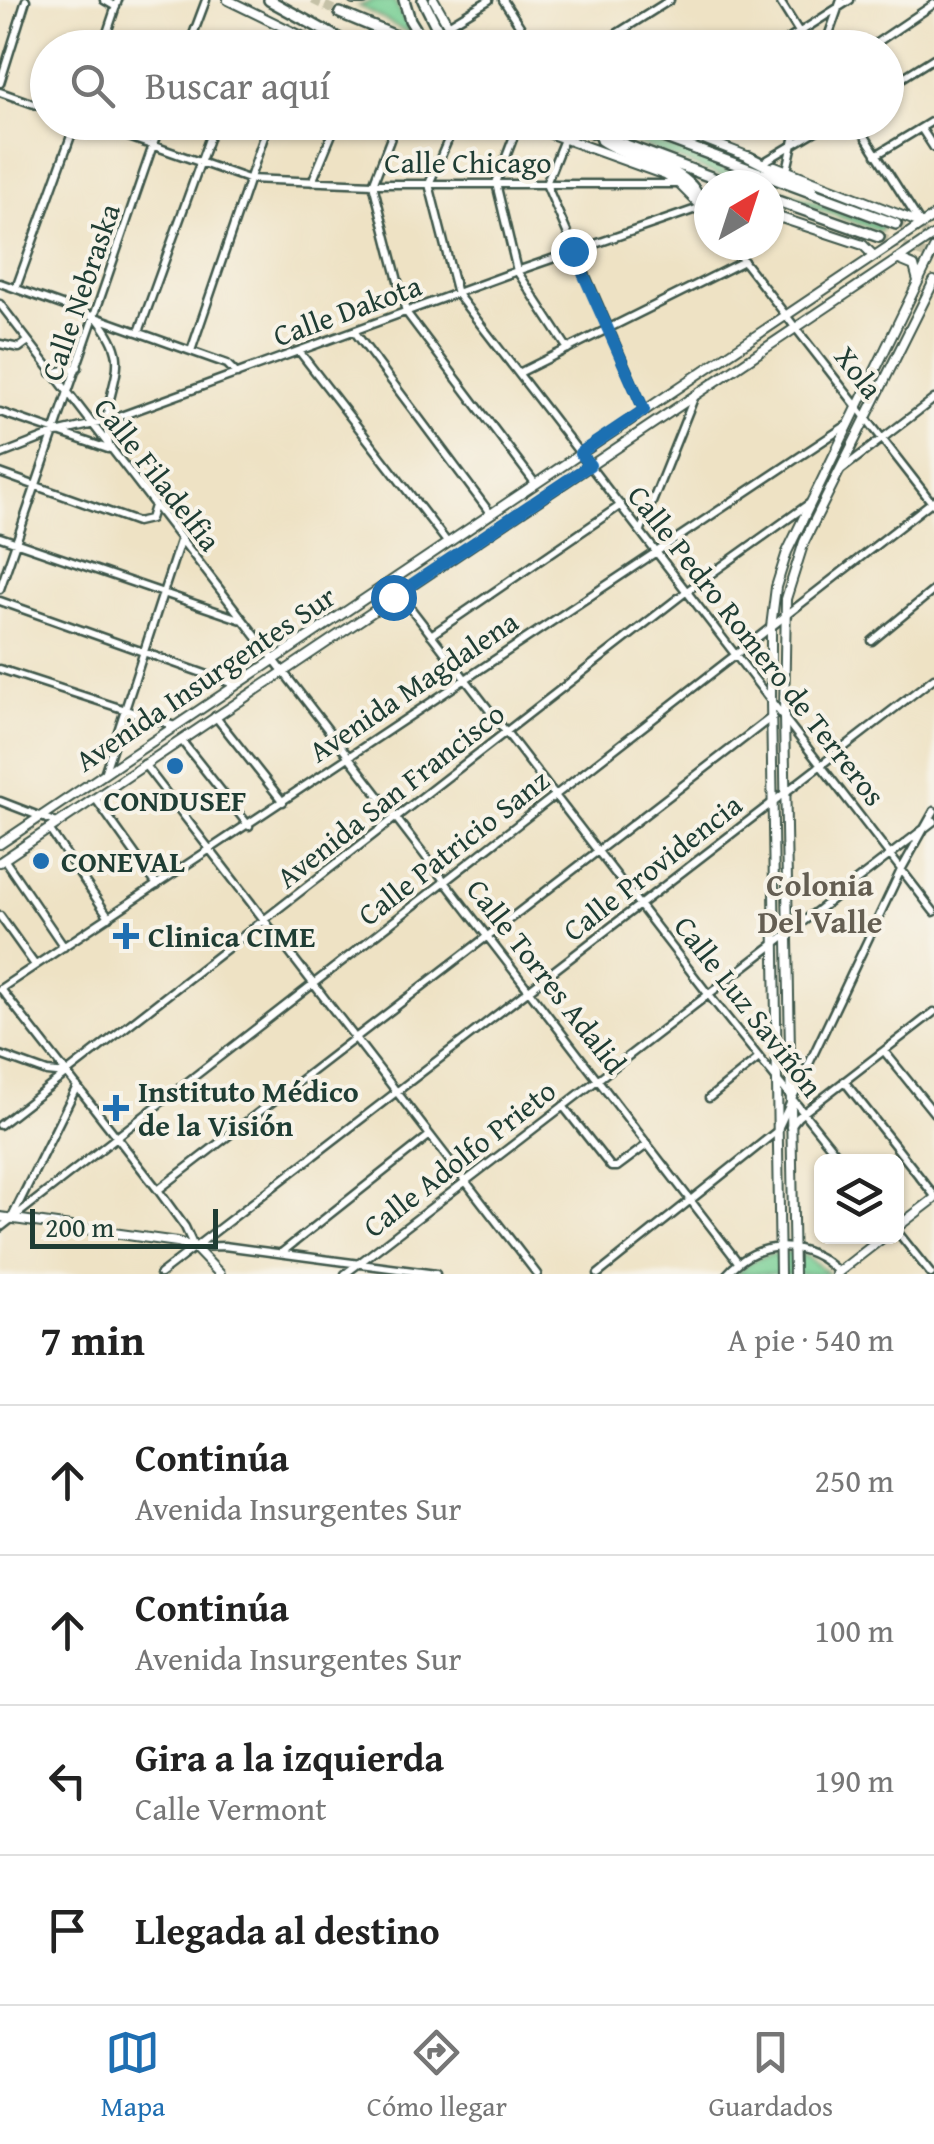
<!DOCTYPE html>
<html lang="es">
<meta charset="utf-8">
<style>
:root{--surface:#fff;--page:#f6f6f6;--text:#222;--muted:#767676;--line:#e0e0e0;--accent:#1f6fb2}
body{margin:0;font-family:"Gentium Book Plus",serif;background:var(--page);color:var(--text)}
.controls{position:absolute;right:30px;bottom:30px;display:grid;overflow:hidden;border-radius:15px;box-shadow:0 2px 8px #0004}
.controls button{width:90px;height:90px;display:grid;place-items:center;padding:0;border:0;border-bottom:2px solid var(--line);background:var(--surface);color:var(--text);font:50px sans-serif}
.compass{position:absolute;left:694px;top:170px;width:90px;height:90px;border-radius:50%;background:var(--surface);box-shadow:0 2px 8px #0004;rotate:39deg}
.scale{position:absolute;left:30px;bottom:25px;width:188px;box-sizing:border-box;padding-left:10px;border:5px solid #1f3d34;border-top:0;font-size:28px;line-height:35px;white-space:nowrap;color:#1f3d34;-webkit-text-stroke:8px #f7f3e8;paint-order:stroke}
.stop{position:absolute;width:30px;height:30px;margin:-22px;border:8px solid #1f6fb2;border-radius:50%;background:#fff}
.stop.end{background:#1f6fb2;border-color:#fff;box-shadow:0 2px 10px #0008}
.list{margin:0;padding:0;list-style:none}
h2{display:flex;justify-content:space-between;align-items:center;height:130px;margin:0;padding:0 40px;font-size:42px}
h2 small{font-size:32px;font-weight:400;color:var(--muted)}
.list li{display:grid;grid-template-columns:65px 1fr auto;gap:30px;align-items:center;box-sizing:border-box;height:150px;padding:0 40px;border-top:2px solid var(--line)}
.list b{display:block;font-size:38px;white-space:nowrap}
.list p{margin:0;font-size:32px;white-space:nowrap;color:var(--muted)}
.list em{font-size:32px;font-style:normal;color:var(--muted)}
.icon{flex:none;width:55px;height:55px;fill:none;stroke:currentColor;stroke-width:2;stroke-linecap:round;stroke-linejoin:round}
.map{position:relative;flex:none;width:934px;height:1274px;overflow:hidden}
.search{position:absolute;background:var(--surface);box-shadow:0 2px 8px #0004;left:30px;right:30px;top:30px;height:110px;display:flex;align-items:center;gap:25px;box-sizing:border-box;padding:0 35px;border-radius:55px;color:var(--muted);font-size:38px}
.sheet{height:730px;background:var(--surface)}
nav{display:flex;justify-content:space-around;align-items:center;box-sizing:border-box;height:140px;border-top:2px solid var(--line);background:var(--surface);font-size:28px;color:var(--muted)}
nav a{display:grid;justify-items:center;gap:5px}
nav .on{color:var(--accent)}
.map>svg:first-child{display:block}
.green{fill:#77cf94;stroke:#4b8664;stroke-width:2.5}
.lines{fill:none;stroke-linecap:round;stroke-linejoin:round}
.highway-tunnel{stroke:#c5c1a7;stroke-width:9;stroke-dasharray:9 4.5;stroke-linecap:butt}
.minor-casing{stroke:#3e564a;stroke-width:11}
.major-casing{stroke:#3e564a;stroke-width:12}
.highway-casing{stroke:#3e564a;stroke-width:14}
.minor{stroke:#fff;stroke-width:6}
.major{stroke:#fff;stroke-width:8}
.highway{stroke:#fff;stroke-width:9}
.route{stroke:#1f6fb2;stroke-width:12}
.poi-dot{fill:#1f6fb2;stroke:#f7f3e8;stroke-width:4}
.labels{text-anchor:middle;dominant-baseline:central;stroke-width:8;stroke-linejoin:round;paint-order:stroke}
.street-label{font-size:30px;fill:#1f3d34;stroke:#f7f3e8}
.poi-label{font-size:30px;font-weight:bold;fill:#1f3d34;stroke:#f7f3e8;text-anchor:start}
.neighbourhood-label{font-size:32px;font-weight:bold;fill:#645e52;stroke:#f7f3e8}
</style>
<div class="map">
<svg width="934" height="1274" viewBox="0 0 934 1274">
<rect width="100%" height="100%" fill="#f7f3e8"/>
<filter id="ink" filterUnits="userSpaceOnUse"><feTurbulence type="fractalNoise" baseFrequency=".01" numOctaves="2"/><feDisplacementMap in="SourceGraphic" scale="20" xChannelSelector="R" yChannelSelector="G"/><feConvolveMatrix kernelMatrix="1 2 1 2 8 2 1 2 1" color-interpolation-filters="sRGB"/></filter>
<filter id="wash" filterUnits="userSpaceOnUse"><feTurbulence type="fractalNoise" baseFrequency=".0048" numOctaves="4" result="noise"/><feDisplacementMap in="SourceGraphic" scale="40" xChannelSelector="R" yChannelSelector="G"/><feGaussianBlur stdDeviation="2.25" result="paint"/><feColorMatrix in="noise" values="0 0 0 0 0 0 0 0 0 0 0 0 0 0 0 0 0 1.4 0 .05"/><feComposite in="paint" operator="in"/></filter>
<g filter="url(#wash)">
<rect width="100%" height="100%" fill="#eee2c4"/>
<path class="green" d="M375 0H394L412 35 359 6Z
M583 123H606L767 185H745Z
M769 186 883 226 881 232 769 192Z
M791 1252 808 1257 829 1274H735C753 1258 767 1253 791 1252Z"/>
</g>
<g filter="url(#ink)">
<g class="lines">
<path class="highway-tunnel" d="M313 0 340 13
M896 224 934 238
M879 237 934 258"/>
<defs>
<path id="minor" d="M104 0 116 7
M503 0 534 48
M779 0 809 48
M448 25 489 0
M102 48 118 0
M188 48 206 0
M297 48 301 36
M594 48 670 0
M775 48 850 0
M824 48 841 0
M869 48 934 4
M0 83 26 0
M886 88 934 58
M0 92 48 109
M86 122 248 179 373 184H678
M397 122 373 184 406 312 535 483
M856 122 919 221
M519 123 496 183 517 271 568 349
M921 128 934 148
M564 139 546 184 644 410
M876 155 934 120
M764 162 831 122
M787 170 798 122
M312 182 337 122
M429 184 457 294 934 912
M429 184 448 140
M731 245 933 504
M0 283 227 364 237 374
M16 288 76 122
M0 304 738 1262
M97 318C126 354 118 366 108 407 106 420 108 434 109 447
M354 331 490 513
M139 332 215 122
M0 344 19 348 27 342
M191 351 269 122
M299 351 447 542
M51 373 78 367
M519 373 744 261
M0 412 108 449
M0 455 56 433 107 421 517 271 702 207 709 217
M841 470 934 399
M0 473 137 522 150 519 154 506
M641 530 694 398
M0 537 242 620
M0 589 161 122
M399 593 708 994 843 1162
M0 601 236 685
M431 635 621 505
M872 641 934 590
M0 669 175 726
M215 716 283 802
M181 740 249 826
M144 764 537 1274
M104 774 180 541
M95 798 157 885
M0 801 57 823
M49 829 109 917
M4 859 64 947
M0 916 35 965
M0 989 847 425
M1 989 158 1190 185 1227 194 1247 224 1246 436 1274
M884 1051 934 1113
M0 1055 47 1072 66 1074
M844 1081 934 1195
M709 1098 759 1058
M563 1106 611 1167H617L648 1144
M0 1125 687 591 810 503
M790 1127 798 1117 934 1012
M158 1190 773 716
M13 1215 77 1086
M0 1228 934 500
M896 1230 931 1274
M281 1253 430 1135
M160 1274 934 678
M345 1274 934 821
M598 1274 777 1131 901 870 934 811
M727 1274C758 1238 808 1239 839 1273"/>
<path id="major" d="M228 0 326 48
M353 0H364
M434 0 448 25 473 48
M518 122 665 175 679 184 702 207 709 205
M696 136 752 158
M775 166 923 224
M769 214 863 245 874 256
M897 259 914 266 918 281
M0 844 934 216
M0 862 934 235
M0 1217 177 1242 194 1247 220 1274
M896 1228 934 1199
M780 1274 771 700V627L776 587 787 552 934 249
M794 1274 784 716 786 599 804 542 934 281
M836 1274 885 1236"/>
<path id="highway" d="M269 0 356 48
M404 0 410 20 427 48
M423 0 438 30 455 48
M340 13 415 44
M565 122 732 185
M623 122 896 224
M645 122 701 139
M601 140C632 162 694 164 702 207
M749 157 812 189
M769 198 879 237"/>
</defs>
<use href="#minor" class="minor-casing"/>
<use href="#major" class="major-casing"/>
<use href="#highway" class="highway-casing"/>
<use href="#minor" class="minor"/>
<use href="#major" class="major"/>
<use href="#highway" class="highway"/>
</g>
</g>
<g class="lines" filter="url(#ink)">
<path class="route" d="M393 597 590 465 580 453 644 410 573 251"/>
</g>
<g class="poi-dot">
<circle cx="175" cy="766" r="10"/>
<circle cx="41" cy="861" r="10"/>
<path d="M121 921h10v10h10v10h-10v10h-10v-10h-10v-10h10z"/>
<path d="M111 1093h10v10h10v10h-10v10h-10v-10h-10v-10h10z"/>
</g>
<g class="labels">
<g class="street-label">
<text x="468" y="162">Calle Chicago</text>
<text transform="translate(80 292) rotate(-71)">Calle Nebraska</text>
<text transform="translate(347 310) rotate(-20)">Calle Dakota</text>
<text transform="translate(859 372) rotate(52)">Xola</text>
<text transform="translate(158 474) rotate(52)">Calle Filadelfia</text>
<text transform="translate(757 645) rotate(52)">Calle Pedro Romero de Terreros</text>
<text transform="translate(205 678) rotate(-34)">Avenida Insurgentes Sur</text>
<text transform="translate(413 686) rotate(-34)">Avenida Magdalena</text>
<text transform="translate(390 795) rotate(-38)">Avenida San Francisco</text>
<text transform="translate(453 847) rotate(-38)">Calle Patricio Sanz</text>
<text transform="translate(652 867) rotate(-38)">Calle Providencia</text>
<text transform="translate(547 976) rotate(52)">Calle Torres Adalid</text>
<text transform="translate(749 1006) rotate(52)">Calle Luz Saviñón</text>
<text transform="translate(459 1158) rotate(-38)">Calle Adolfo Prieto</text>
</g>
<g class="poi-label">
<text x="175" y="800" text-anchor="middle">CONDUSEF</text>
<text x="61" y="861">CONEVAL</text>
<text x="148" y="936">Clinica CIME</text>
<text x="138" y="1091">Instituto Médico<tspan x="138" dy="34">de la Visión</tspan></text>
</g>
<g class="neighbourhood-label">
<text x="820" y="884">Colonia<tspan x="820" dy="37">Del Valle</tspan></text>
</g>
</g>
</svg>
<div class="controls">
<button><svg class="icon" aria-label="layers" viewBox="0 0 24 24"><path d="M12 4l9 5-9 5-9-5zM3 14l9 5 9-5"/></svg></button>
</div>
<svg class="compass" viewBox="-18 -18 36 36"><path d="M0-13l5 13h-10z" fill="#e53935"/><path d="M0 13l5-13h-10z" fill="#767676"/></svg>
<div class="scale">200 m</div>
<div class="stop" style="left:393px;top:597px"></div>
<div class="stop end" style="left:573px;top:251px"></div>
<div class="search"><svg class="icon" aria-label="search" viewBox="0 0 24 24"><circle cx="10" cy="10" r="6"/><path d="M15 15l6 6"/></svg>Buscar aquí</div>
</div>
<section class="sheet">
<h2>7 min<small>A pie · 540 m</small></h2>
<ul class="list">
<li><svg class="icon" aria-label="ahead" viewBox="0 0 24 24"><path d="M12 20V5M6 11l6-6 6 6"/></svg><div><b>Continúa</b><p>Avenida Insurgentes Sur</p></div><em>250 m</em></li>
<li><svg class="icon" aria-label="ahead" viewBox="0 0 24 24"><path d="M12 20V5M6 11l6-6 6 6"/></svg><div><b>Continúa</b><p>Avenida Insurgentes Sur</p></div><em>100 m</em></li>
<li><svg class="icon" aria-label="left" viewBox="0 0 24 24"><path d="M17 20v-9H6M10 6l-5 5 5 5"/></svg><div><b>Gira a la izquierda</b><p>Calle Vermont</p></div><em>190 m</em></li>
<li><svg class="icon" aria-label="arrive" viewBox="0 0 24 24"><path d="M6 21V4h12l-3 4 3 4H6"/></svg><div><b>Llegada al destino</b></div></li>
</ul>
</section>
<nav>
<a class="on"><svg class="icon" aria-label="map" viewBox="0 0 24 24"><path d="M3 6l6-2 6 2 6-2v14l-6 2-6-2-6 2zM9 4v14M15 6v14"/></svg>Mapa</a>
<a><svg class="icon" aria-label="directions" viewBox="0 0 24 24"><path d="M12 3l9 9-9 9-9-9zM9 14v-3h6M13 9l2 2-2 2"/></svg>Cómo llegar</a>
<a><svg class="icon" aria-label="saved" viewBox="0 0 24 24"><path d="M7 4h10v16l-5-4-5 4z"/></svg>Guardados</a>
</nav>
